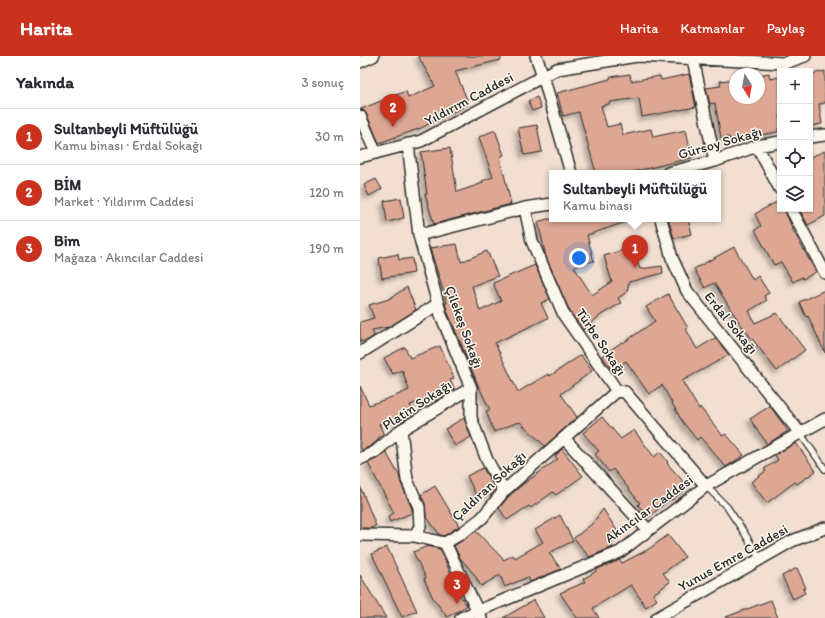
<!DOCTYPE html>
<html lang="tr">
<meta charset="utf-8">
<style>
:root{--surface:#fff;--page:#f7f7f7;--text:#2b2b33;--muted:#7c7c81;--line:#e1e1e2;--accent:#c8321e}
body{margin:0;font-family:Itim,sans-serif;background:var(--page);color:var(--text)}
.controls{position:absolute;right:12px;top:12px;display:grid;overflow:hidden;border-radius:0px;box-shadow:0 1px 3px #0004}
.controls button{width:36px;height:36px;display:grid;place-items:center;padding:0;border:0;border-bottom:1px solid var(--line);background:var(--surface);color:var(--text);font:20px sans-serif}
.compass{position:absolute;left:369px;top:12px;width:36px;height:36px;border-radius:50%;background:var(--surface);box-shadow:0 1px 3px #0004;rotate:169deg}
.you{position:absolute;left:219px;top:202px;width:14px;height:14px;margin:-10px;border:3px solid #fff;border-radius:50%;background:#1a73e8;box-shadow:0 0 0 6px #1a73e833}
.badge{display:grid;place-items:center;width:26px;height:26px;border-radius:50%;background:var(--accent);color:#fff;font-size:13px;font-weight:700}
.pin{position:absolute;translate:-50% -33px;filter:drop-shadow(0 1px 2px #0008)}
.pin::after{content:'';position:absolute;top:21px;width:14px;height:12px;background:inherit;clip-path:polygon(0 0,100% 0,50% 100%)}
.popup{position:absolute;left:189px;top:114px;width:172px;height:52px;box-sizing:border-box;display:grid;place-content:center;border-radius:0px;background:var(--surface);filter:drop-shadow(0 1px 3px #0005);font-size:13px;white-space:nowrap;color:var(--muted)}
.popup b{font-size:15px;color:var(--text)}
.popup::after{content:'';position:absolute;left:50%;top:100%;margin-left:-8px;border:8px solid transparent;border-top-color:var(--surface)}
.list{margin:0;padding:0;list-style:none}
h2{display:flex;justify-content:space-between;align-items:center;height:52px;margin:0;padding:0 16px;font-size:17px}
h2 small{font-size:13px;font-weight:400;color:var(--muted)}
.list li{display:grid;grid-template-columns:26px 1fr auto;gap:12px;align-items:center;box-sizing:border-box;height:56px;padding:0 16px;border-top:1px solid var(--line)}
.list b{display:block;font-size:15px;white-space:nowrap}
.list p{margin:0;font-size:13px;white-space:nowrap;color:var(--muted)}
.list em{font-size:13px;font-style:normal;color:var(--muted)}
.icon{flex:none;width:22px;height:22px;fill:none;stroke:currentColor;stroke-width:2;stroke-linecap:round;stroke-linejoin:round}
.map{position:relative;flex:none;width:465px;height:562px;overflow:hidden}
header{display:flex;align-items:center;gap:24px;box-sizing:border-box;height:56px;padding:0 20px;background:var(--accent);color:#fff}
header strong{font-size:19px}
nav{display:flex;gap:22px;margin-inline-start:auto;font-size:14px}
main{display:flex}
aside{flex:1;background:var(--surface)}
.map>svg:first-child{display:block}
.building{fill:#dda793;stroke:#2b2b2b;filter:url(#shadow)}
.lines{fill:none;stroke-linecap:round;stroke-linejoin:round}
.service-casing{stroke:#2b2b2b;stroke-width:8}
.minor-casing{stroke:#2b2b2b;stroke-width:14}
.service{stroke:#fbf7ec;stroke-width:5.5}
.minor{stroke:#fbf7ec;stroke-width:11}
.labels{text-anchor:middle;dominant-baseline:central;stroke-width:3;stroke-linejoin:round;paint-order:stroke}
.street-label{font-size:14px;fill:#2b2b2b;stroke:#fbf7ec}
</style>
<header>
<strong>Harita</strong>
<nav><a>Harita</a><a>Katmanlar</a><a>Paylaş</a></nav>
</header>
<main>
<aside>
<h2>Yakında<small>3 sonuç</small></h2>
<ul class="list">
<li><span class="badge">1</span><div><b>Sultanbeyli Müftülüğü</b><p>Kamu binası · Erdal Sokağı</p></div><em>30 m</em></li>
<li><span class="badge">2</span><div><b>BİM</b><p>Market · Yıldırım Caddesi</p></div><em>120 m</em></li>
<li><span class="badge">3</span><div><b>Bim</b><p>Mağaza · Akıncılar Caddesi</p></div><em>190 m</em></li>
</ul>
</aside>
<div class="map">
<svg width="465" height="562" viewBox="0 0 465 562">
<defs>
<filter id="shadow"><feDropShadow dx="-3.5" dy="3.5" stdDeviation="2" flood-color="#0004"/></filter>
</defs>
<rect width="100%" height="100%" fill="#f2dfd1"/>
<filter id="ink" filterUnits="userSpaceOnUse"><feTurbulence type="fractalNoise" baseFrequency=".025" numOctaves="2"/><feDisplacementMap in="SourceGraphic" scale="8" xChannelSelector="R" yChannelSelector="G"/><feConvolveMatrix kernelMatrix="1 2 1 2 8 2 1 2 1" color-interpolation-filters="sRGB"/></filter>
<g filter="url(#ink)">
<path class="building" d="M58 0H141V4L95 15 109 48 61 72 19 87 6 57 1 53 46 35 48 42 75 30Z
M465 15V47L459 48 462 68 450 70V18Z
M409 17 410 23 419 21 420 29V72H418V76L369 84V81L361 82 355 47 350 48 346 32 361 30 360 25 375 23V42H399V19Z
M270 18 271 25 300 20 301 24 329 18 336 51 282 61 279 42 249 46V48L241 50 247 71 260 68 263 79 291 73 293 81 326 74 332 102 268 117H236L219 56 203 60 197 37 250 23V21Z
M177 41 181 52 172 55 168 45Z
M177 69 182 96 164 99 158 72Z
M135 74 144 99 140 101 151 148 74 168 65 138H67L61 96 90 92 97 136 123 127 122 125 133 121 119 81Z
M465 95V160L448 169 439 153H450V101Z
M16 123 22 133 9 140 4 129Z
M41 142 44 162 27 166 24 145Z
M420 144V153H424L434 176 456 216 443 223 442 221 433 226 421 206 414 209 395 174 401 170 395 158Z
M187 163H269V165L227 179 234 205 214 211 232 239 252 226 244 200 272 191 280 213 302 210 303 217 269 226 267 236 258 242 261 247 241 259 223 274 210 256 186 201 178 166Z
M308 163H328L332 178 314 182Z
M97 188 101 206 127 195 138 220 112 230 120 255 141 245 133 227 175 209 190 243 181 247 188 262 135 287 158 336 188 318 190 320 221 299 232 315 201 338 217 361 185 390 160 366 158 367V366L134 376 126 355 130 354 119 331 88 257 85 247H87L70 192Z
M374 191 393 224 398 220 409 237 404 240 407 244 389 255 395 267 417 257 445 294 417 315 379 266 354 227 345 232 334 213Z
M38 198 39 204 52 202 54 217 22 222 19 202Z
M47 231 56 254 29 271 12 274 14 280 8 284 0 286V266L14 262 9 249 29 243Z
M465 234V297L448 260 446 261 439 246Z
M308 238 328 272 326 273 337 293 355 282 369 299 322 325 339 353 340 351 363 380 366 378 384 399 366 411 340 381 337 384 322 365 302 329 289 338 266 305 253 315 242 300 262 286 263 287 295 265 286 251Z
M80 290 94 322 90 324 95 334 75 345 73 341 50 349 54 358 40 366 38 363 19 368 24 379 18 382 19 383 11 390 2 394 0 390V330L9 349 35 340 49 334 42 314 33 318 24 302 45 291 50 302Z
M410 350 428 375 407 388 390 363Z
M242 361 261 383 274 374 294 401 300 396 308 406 307 407 328 431 312 444 310 443 289 461 278 449 280 447 253 413 249 416 235 398 239 395 223 377Z
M104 362 111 381 95 390 85 373Z
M436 387 456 415 437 428 435 426 407 447 391 426 406 415 404 413 418 404 415 399Z
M202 393 223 420 196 439 193 436 171 452 169 450 147 464 139 452 149 440 162 429 198 403 195 400Z
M26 396 39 419 41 427 52 453V457L30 466 28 461 34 457 8 407 18 402Z
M123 412 136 434 131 440 128 435 117 441 107 420Z
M0 430 16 470 11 472H0Z
M75 430 99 470 84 480 80 479 66 460 65 448 61 439Z
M243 453 260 479 250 487 253 491 229 501 214 482 232 468Z
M200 459 213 485 189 497 201 513 170 526 168 521 145 531 140 519 121 530 114 518 100 502 94 490 116 475 144 504 153 499 155 502 183 486 175 474Z
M308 479 325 501 303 517 310 526 293 538 297 544 286 551 271 529 233 552 239 562H217L200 537 225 526 223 523 238 514 237 513 260 504 262 507 289 493Z
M68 490 80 493 94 525 92 526 107 550 87 561 73 542 64 523 66 522 53 496Z
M27 491 57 555 42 561 12 498Z
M437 512 446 532 443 533 445 537 433 543 422 520Z
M0 519 26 562H0Z
M174 544 184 562H143Z
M411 544 418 562H366V561Z"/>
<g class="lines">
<defs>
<path id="service" d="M440 377 465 413
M346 430 367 451 385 478 400 503"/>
<path id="minor" d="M176 0 183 20 211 117
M333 3 355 105
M0 6 13 0
M0 60 16 97
M450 81 465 79
M48 88 59 179 81 259 111 332V362L127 404 144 435
M397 90 420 133
M0 101 61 85 197 13 277 0 425 7 445 0
M308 117 355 105 397 90 420 86
M165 152 172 185 204 259 257 335 265 336 346 430
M431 153 465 217
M301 163 312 202 327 235 440 377
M59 179 165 152 192 148
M0 297 78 248
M41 374 47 424 59 451 60 471 54 480
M204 382 288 474
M0 403 15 396 41 374 111 332
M0 479 54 480 85 487 102 477 122 462 144 435 257 335
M85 487 121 562
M101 562 260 496 346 430 465 363
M297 562 432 485 465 472"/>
</defs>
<use href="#service" class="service-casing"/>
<use href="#minor" class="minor-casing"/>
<use href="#service" class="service"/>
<use href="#minor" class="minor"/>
</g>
</g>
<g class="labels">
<g class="street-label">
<text transform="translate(109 43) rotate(-28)">Yıldırım Caddesi</text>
<text transform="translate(360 87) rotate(-16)">Gürsoy Sokağı</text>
<text transform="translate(371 267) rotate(51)">Erdal Sokağı</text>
<text transform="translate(104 271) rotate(70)">Çilekeş Sokağı</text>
<text transform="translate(241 286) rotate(56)">Türbe Sokağı</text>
<text transform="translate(57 349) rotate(-33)">Platin Sokağı</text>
<text transform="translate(129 430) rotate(-43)">Çaldıran Sokağı</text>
<text transform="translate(289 453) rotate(-36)">Akıncılar Caddesi</text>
<text transform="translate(373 502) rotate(-29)">Yunus Emre Caddesi</text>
</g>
</g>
</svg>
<div class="controls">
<button>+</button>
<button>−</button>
<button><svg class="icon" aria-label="locate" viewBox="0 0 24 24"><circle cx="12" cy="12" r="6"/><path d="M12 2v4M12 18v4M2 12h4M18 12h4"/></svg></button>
<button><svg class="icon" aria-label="layers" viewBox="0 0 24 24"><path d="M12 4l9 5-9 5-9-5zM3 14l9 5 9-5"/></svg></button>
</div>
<svg class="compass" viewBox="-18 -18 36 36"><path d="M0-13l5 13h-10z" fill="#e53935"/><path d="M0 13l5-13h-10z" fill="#7c7c81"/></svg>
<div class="you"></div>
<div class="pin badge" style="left:275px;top:212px">1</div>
<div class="popup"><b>Sultanbeyli Müftülüğü</b>Kamu binası</div>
<div class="pin badge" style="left:33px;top:71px">2</div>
<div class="pin badge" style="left:97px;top:548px">3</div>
</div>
</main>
